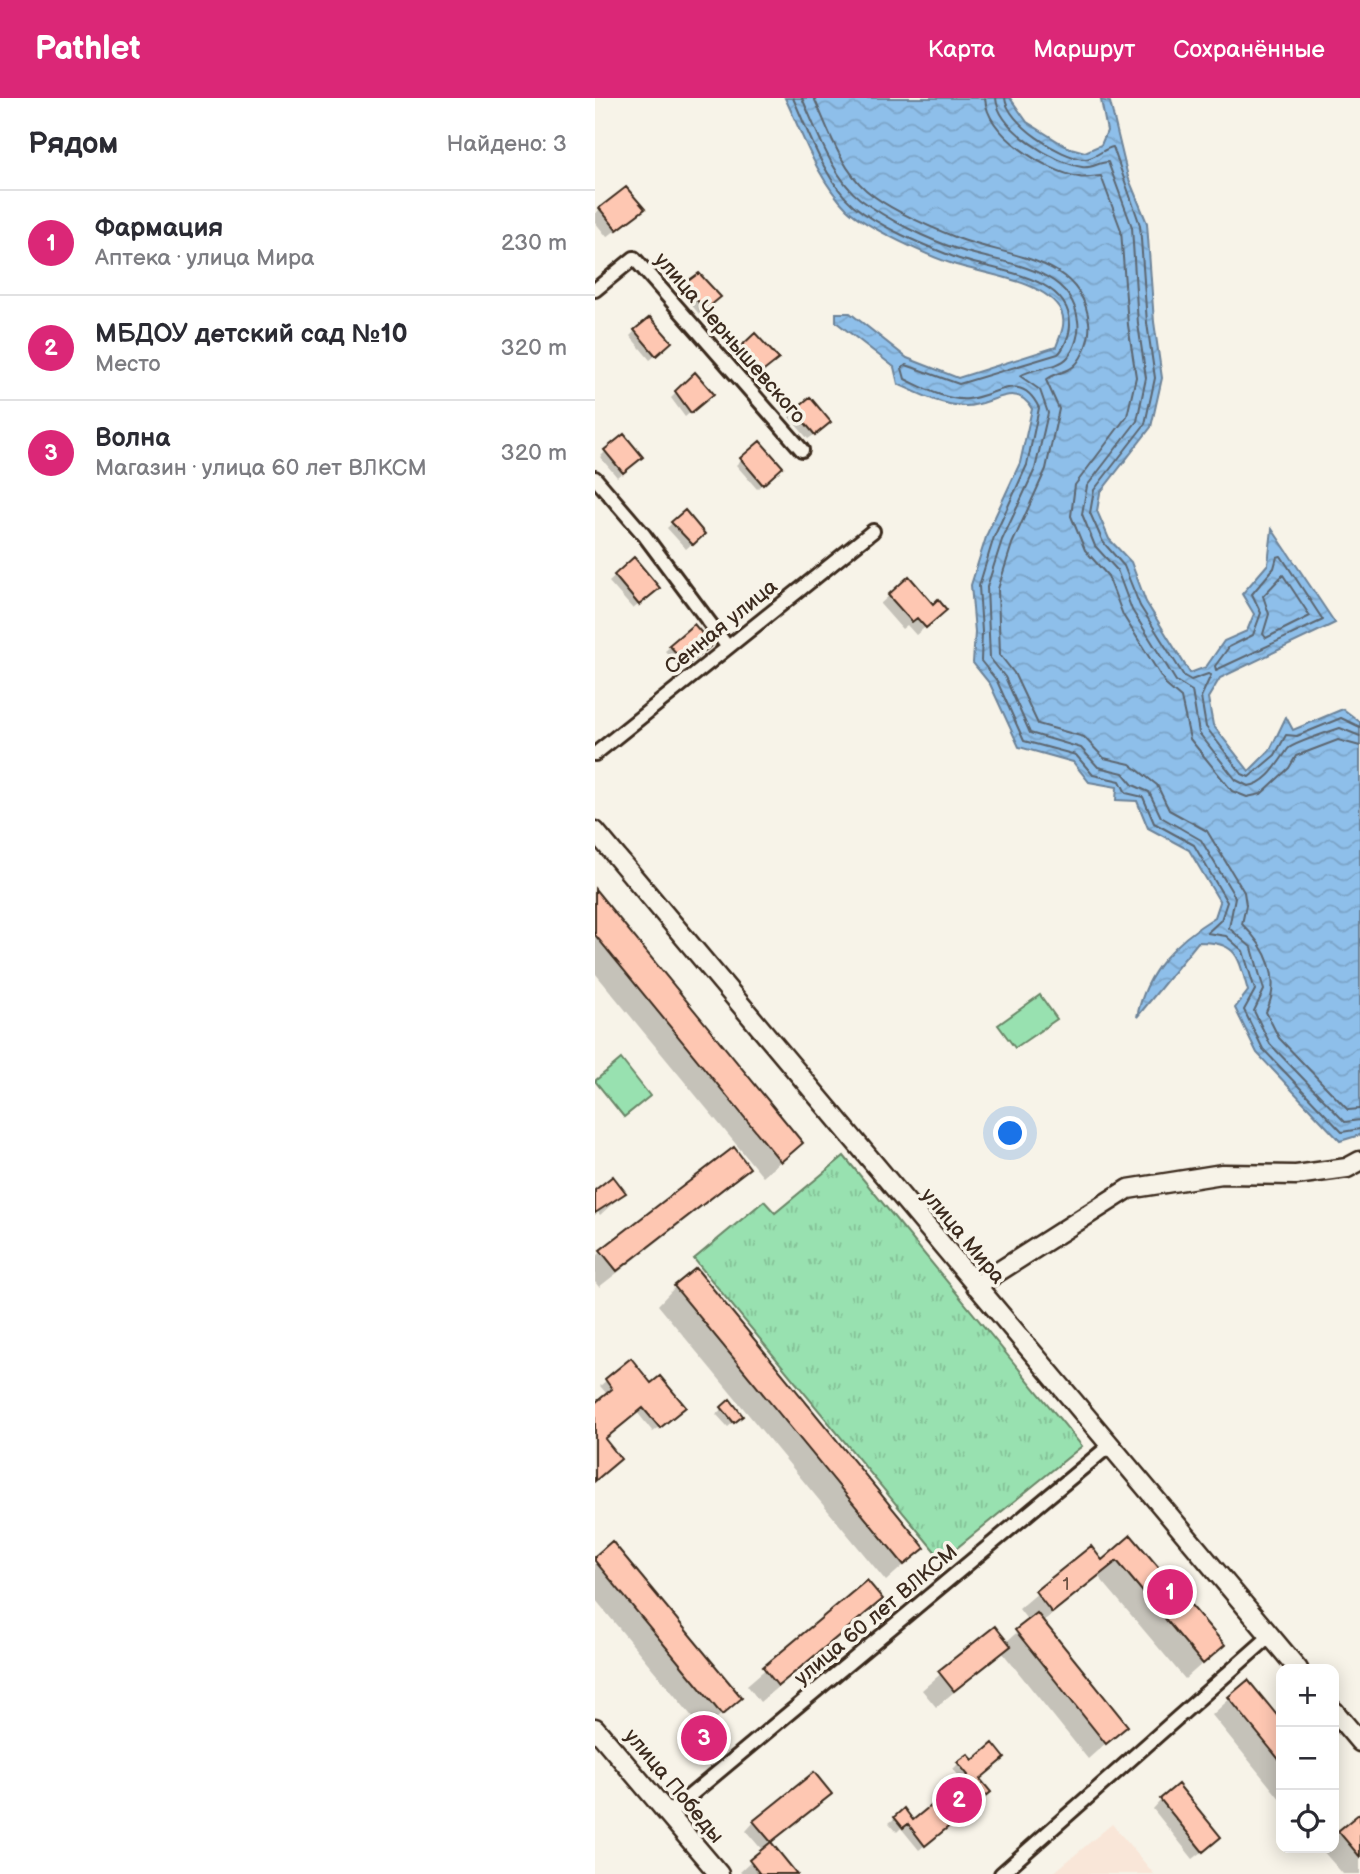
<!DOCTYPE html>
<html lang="ru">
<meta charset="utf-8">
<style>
:root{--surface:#fff;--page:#f7f7f7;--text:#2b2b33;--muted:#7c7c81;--line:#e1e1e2;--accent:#db2777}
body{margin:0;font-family:"Balsamiq Sans",sans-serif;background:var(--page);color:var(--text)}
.controls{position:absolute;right:21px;bottom:21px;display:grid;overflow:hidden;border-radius:14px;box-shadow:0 4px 18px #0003}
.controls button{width:63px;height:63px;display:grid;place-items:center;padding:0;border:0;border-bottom:2px solid var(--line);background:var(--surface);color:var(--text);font:35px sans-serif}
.you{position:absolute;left:416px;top:1036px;width:24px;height:24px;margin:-18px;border:5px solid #fff;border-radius:50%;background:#1a73e8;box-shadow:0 0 0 10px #1a73e833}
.badge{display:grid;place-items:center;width:46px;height:46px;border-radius:50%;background:var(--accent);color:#fff;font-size:23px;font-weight:700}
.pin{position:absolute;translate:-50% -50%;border:4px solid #fff;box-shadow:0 2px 7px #0006}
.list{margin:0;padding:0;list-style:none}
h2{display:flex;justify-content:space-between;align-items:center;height:91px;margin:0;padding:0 28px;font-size:30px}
h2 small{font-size:23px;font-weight:400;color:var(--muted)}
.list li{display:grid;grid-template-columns:46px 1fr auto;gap:21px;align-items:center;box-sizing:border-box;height:105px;padding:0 28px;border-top:2px solid var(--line)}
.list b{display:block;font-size:26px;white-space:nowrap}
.list p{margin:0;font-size:23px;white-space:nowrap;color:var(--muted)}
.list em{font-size:23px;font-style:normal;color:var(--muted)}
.icon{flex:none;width:38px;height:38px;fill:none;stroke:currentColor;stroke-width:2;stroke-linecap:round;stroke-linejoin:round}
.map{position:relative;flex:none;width:765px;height:1776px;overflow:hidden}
header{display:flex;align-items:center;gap:42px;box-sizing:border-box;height:98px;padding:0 35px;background:var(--accent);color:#fff}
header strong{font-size:33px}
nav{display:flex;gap:38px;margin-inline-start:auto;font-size:24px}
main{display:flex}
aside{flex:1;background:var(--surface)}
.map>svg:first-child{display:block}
.built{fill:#f9e6d8}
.grass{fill:url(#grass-tufts);stroke:#6a8667;stroke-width:2}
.pitch{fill:#98e1b0;stroke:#6a8667;stroke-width:2}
.water{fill:url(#water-waves);stroke:#6d8398;stroke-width:2}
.shadow{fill:#0003}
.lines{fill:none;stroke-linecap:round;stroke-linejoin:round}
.shore{stroke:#5c6670;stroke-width:2}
.building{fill:#fec7b2;stroke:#3b2a1e;stroke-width:2}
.street-casing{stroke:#3b2a1e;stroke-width:18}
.secondary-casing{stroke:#3b2a1e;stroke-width:23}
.street{stroke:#f7f3e8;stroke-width:12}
.secondary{stroke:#f7f3e8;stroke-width:18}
.labels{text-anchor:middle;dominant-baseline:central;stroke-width:7;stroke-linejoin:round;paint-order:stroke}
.number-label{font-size:18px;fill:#6c5143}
.street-label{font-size:21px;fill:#3b2a1e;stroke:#f7f3e8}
</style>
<header>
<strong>Pathlet</strong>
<nav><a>Карта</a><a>Маршрут</a><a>Сохранённые</a></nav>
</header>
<main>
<aside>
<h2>Рядом<small>Найдено: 3</small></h2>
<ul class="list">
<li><span class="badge">1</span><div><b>Фармация</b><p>Аптека · улица Мира</p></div><em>230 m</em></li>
<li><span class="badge">2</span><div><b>МБДОУ детский сад №10</b><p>Место</p></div><em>320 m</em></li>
<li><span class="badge">3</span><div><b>Волна</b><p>Магазин · улица 60 лет ВЛКСМ</p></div><em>320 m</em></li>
</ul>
</aside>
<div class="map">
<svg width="765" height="1776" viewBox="0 0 765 1776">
<defs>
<pattern id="grass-tufts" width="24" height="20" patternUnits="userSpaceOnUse" patternTransform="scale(1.75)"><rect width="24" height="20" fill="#98e1b0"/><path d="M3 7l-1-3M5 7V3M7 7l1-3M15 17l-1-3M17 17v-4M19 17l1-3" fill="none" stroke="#84c197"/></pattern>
<pattern id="water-waves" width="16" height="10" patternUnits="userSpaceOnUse" patternTransform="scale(1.75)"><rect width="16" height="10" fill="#8ebfea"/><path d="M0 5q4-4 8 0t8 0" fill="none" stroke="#7ba4c8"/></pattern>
</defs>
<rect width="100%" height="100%" fill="#f7f3e8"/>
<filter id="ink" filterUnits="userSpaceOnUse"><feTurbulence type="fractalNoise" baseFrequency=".0143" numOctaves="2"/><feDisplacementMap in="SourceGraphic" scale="14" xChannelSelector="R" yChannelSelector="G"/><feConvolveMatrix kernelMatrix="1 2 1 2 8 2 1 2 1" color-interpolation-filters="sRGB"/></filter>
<g filter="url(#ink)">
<path class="built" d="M517 1726 559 1776H457Z"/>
<path class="grass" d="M249 1058 487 1348 347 1462 99 1161 169 1103 180 1115Z"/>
<path class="pitch" d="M445 897 462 921 420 950 403 927Z
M26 961 55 998 29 1019 0 983Z"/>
<path class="water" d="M190 0H415L432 24 472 49 490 54 506 47 512 33 506 2 515 4 533 79 552 125 559 224 567 280 556 329 505 395 502 413 514 441 536 464 551 504 595 575 611 569 629 543 652 533 659 516 647 496 673 466 677 431 740 525 625 580 613 600 618 627 654 673 675 652 691 619 698 632 748 611 765 624V1037L745 1043 662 955 640 910 653 893C643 858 643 844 603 844L542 919C551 873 581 843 620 819L625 804 594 752 553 730 542 703 521 702 522 689 494 684 478 664 424 649 395 586 378 565 380 534 376 487 392 436 425 365 437 311C421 281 395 309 370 308 345 307 325 296 303 286L299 269 241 224V215H255L312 260 363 280 461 249C465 238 472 225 466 213 451 183 390 176 361 167 335 159 272 130 252 111 222 81 208 37 190 0Z"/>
<path class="shadow" d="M5 111H48L12 139 0 124V116Z
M104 177 118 204 104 216 85 193Z
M40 233 70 250 55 262 35 238Z
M160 238 176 267 159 280 138 258Z
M100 276 111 301 90 319 76 300Z
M214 302 229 330 213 341 194 319Z
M10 354 40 364 22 379 5 359Z
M146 362 186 369 162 391 141 367Z
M89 414 108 436 91 451 72 430Z
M39 461 58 495 38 511 14 484Z
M314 480 338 508 341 520 321 537 312 527 307 531 285 506Z
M76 548 109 552 85 571 70 553Z
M0 794 206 1045 168 1079 0 875Z
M152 1070 135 1087 4 1189 0 1184V1160L7 1153Z
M0 1094 29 1095 5 1117 3 1114 0 1117Z
M80 1189 328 1450 291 1483 63 1207Z
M35 1262 83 1315 58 1334 42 1314 8 1341 0 1382V1307L13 1297 5 1288Z
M135 1304 140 1323 133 1329 121 1316Z
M536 1440 628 1547 590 1581 504 1479 447 1524 530 1628 493 1661 407 1554 341 1609 327 1592 399 1530 411 1544 434 1524 424 1511 495 1451 506 1464Z
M0 1460 144 1600 108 1633 113 1650 101 1659 87 1642 104 1627 0 1501Z
M272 1484 286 1501 165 1604 152 1587Z
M653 1584 686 1625V1702L617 1617Z
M363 1666 383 1681 388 1699 324 1752 306 1730 302 1734 294 1725 300 1720 318 1724 368 1683 358 1671Z
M566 1702 615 1748 598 1761 558 1711Z
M226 1704 175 1745 199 1776H147L145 1774 168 1753 151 1733 159 1724Z
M765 1721V1776H748L727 1752 739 1750V1740Z"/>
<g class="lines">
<path class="shore" d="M198 0C213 33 230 83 258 107 286 130 326 146 359 159 393 173 475 175 475 227 475 236 469 251 463 256L364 286 311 267 307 270 310 281C329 290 351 303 373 301 401 298 426 272 444 310L432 367 399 439 384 488 387 534 386 563 402 583 429 643 481 657 498 677 525 683 531 695 548 699 559 725 599 747 632 804 626 822 612 835 631 838 648 853 660 892 649 912 668 951 747 1034 765 1031
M207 0C221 31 238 80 265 101 293 122 331 141 365 152 406 166 477 168 483 223 485 234 480 250 473 259 463 271 438 269 425 278L445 292 453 315 440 371 407 442 392 489 395 560 410 579 435 635 486 650 503 669 528 675 538 687 554 694 566 719 606 742 640 799 634 830 657 850 669 892 659 913 675 946 750 1024 765 1022
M219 0C233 30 245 69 271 92 294 112 337 130 365 141 413 159 487 159 494 224 496 237 489 259 479 268 471 275 459 275 451 282L464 311 451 371 417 446 403 491 405 557 419 575 443 626 489 639 509 660 535 666 562 687 574 712 612 733 649 794 651 807 647 826C672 850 687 881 671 914L684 940 753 1012 765 1011
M390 0C392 37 451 73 484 79 491 81 499 78 506 78L526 132 533 227 541 279 532 318 480 387 476 418 490 452 513 478 528 517 572 588 586 600 595 641 637 693 652 699 666 696 694 670 701 658 743 642 765 648
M401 0C403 31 459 65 487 69 496 71 504 64 513 64L537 129 543 226 551 280 542 323 492 388 487 416 500 448 522 472 537 512 581 583 597 593 604 635 641 682 653 688C672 686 683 665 693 651 697 646 736 633 745 630L765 638
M410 0C412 24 465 60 489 61 500 61 509 50 518 49L545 127 552 225 560 280 550 326 499 392 495 415 508 444 529 468 545 508 589 578 596 582 613 576 616 577 606 599 611 629 647 676 654 679 680 657 691 637 702 638 746 620 765 629
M686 458 728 522 621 572 620 568 634 549 658 537 666 515 657 496 679 470 682 459Z
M688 477 715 518 671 540 668 536 674 516 668 498Z"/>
</g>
<path class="building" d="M31 89 50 111 22 132 4 110Z
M104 175 126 199 110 212 89 186Z
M55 219 77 244 61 258 39 232Z
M160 235 184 261 165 276 142 252Z
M100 274 119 296 96 315 80 293Z
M215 299 236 324 220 337 199 312Z
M29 336 48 359 28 375 9 352Z
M165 343 188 369 168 387 145 360Z
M90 412 110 436 98 447 76 424Z
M39 459 65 490 44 507 19 477Z
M314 478 338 506 343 501 352 512 331 530 322 520 317 524 293 497Z
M99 526 117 547 92 567 74 547Z
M0 791 208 1045 186 1064 0 837Z
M139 1049 155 1070 22 1173 5 1152Z
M18 1078 31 1095 0 1115V1092Z
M101 1170 330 1450 309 1467 79 1188Z
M36 1260 56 1285 65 1278 91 1309 65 1330 48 1310 10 1341 26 1361 0 1383V1305L17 1291 10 1281Z
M135 1301 148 1318 139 1325 126 1309Z
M536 1437 630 1547 608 1566 522 1463 457 1515 440 1493 496 1448 507 1462Z
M17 1443 147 1600 127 1617 0 1463V1458Z
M272 1482 288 1501 183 1588 168 1569Z
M442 1515 533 1628 511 1646 420 1532Z
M400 1528 416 1548 359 1593 343 1573Z
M653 1582 686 1622V1664L633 1599Z
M104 1625 120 1644 108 1655 91 1635Z
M398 1645 410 1660 385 1681 396 1694 330 1748 313 1726 308 1730 299 1719 309 1710 318 1722 373 1677 362 1664 373 1656 378 1662Z
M219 1674 237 1696 176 1744 158 1723Z
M583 1686 626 1739 608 1754 565 1701Z
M765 1715V1759L743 1733Z
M176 1744 202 1776H165L154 1762Z"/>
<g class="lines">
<defs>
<path id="street" d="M0 192 39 160 207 352
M0 380 49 437 132 548
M0 656 278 433
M73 1716 514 1348
M406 1776 675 1538"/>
<path id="secondary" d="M0 733 703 1571
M381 1188 533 1091 627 1076 701 1077 752 1070 765 1063
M739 1613 765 1644
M0 1630 124 1776"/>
</defs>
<use href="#street" class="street-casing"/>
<use href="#secondary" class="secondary-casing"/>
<use href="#street" class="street"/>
<use href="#secondary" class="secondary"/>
</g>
</g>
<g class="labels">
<g class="number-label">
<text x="471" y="1486">1</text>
</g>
<g class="street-label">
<text transform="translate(135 240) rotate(49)">улица Чернышевского</text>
<text transform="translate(126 529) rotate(-39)">Сенная улица</text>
<text transform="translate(368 1138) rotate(50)">улица Мира</text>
<text transform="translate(281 1517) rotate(-40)">улица 60 лет ВЛКСМ</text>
<text transform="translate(79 1688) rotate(50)">улица Победы</text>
</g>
</g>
</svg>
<div class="controls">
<button>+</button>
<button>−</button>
<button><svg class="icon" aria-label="locate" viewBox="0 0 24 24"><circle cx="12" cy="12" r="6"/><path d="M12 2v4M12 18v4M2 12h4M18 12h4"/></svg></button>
</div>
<div class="you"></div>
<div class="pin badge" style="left:575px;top:1494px">1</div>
<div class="pin badge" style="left:364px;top:1702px">2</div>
<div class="pin badge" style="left:109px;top:1640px">3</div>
</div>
</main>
